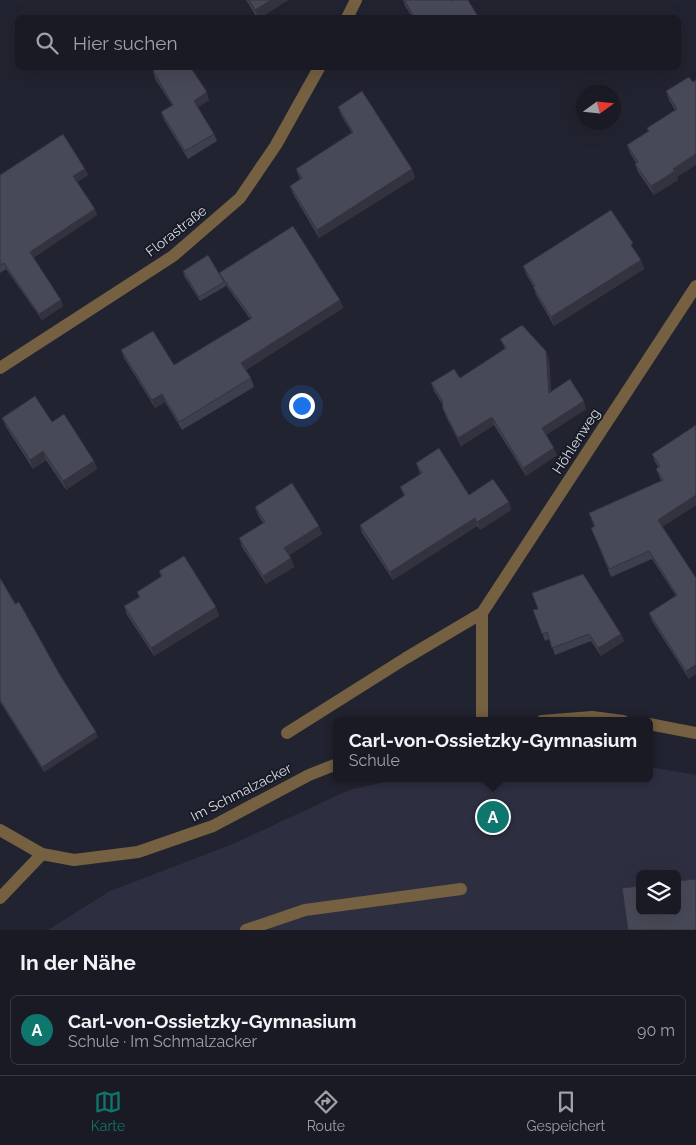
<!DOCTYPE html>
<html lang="de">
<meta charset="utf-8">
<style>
:root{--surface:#1a1a24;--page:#23232c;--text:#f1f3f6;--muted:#9fa1a6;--line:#383841;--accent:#0f766e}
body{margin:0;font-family:Raleway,sans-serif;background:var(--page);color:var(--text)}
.controls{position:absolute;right:15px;bottom:15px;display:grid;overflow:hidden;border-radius:8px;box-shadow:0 5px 20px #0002}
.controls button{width:45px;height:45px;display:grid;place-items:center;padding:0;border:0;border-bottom:1px solid var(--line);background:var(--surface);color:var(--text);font:25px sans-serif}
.compass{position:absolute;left:576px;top:85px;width:45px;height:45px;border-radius:50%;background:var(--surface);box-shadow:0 5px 20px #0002;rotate:75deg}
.you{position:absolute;left:301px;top:405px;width:18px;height:18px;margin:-12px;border:4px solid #fff;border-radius:50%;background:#1a73e8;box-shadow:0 0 0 8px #1a73e833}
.badge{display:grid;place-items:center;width:32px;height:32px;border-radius:50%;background:var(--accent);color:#fff;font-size:16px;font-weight:700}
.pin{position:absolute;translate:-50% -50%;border:2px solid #fff;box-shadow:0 1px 5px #0006}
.popup{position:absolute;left:333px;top:717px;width:320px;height:65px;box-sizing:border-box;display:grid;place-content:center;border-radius:8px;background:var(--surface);filter:drop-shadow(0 1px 4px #0005);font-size:16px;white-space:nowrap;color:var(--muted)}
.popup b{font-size:19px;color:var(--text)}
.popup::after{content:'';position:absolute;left:50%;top:100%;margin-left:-10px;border:10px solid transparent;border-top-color:var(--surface)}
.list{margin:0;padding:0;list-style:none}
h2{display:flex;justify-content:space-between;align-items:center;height:65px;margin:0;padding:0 20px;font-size:21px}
h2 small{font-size:16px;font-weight:400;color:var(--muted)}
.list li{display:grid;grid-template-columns:32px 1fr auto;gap:15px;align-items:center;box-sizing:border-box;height:70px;margin:0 10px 10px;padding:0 10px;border:1px solid var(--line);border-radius:8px}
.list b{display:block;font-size:19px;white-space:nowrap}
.list p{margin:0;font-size:16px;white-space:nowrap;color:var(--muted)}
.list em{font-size:16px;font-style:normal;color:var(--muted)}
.icon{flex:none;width:28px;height:28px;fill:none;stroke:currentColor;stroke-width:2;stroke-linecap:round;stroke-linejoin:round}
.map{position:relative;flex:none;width:696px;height:930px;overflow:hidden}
.search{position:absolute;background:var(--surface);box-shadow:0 5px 20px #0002;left:15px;right:15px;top:15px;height:55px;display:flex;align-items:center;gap:12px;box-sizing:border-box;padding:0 18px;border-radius:8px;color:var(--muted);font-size:19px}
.sheet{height:145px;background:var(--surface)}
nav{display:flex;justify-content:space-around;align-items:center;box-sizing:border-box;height:70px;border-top:1px solid var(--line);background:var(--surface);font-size:14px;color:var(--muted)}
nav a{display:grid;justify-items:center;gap:2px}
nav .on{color:var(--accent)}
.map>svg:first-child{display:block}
.built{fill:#2d2f41;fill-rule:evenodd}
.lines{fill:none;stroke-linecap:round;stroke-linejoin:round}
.service{stroke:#756141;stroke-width:12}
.minor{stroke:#756141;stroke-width:12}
.wall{fill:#3d3f4c}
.shaded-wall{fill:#32333e}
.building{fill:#474958;stroke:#32333e}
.labels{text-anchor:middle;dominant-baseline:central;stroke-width:4;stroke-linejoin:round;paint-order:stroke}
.street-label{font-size:14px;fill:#dadce5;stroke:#181a26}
</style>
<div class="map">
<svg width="696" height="930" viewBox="0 0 696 930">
<rect width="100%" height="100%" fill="#222330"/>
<path class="built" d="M649 767 696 775V930H48L110 891 233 844 349 790 401 778H649ZM640 874H677V911H640Z"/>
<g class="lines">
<path class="service" d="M287 733 406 658 482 613
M246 930 305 910 461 889"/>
<path class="minor" d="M347 18 356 0
M0 368 173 256 240 198 276 145 319 68
M482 721V613L696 286
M542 721 592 717 623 721
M649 724 696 733
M0 830 42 854 74 860 138 852 213 826 309 775 337 764
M0 898 42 854"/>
</g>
<path class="wall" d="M246 0H288L260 18H257Z
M403 0H452L479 18H413L405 6Z
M153 71 209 100 198 107 214 134 217 141 188 159 164 120 161 112 172 105 155 79Z
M689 77 677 177 678 180 654 195 638 172 635 164 636 163 630 153 627 145 648 131 647 128 675 110 669 100 666 91Z
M338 107 412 169 415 178 319 238 293 194 290 186 300 179 296 169 352 133 341 115Z
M85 169 88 175 77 182 97 215 33 258 61 300 63 306 42 320 6 269 0 273V175Z
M636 252 641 260 644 269 554 326 536 295 533 286 526 274 523 266Z
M183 271 221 276 219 273 340 300 343 308 246 370 251 378 254 387 182 430 165 402 155 408 124 358 121 350 174 365 250 319 225 284 226 286 200 301 184 276Z
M500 339 549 359 551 391 586 409 546 435 557 455 526 476 494 425 461 446 446 417 443 409 442 404 434 391 431 383 460 378 505 349Z
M2 418 52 422 94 461 97 469 66 490 46 460 33 469 6 427Z
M696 425V505L662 527 696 578 689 679 652 621 649 613 676 596 652 559 611 577 591 528 594 527 589 513 661 481 659 476 656 469 658 467 655 462 652 454Z
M416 463 469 495 509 502 511 510 480 530 477 526 393 580 362 533 360 525 404 496 400 487 420 474Z
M255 507 322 534 289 555 294 567 266 584 242 547 239 538 263 523 258 515Z
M159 571 216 607 219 616 154 656 127 615 124 606 139 597 137 592 161 577Z
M0 578 98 737 44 772 0 702Z
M533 610 621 634 624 641 601 656 591 641 555 655 549 639 545 641Z"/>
<path class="shaded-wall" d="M271 0H288L260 18H258L255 10Z
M207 92 209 100 196 108 194 101Z
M696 154V165L677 177 678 180 654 195 651 186 673 169Z
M85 169 88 175 76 183 73 176Z
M412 169 415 178 319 238 317 230Z
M95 209 97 215 32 258 30 252Z
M641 260 644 269 554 326 551 317Z
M61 300 63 306 42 320 39 314Z
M340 300 343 308 244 371 241 363Z
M546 351 549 359 552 401 549 393Z
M162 394 165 402 155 408 152 400Z
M584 401 586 409 544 436 542 428Z
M492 417 494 425 461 446 458 438Z
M554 448 557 455 526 476 523 468Z
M43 451 46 460 33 469 30 460Z
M94 461 97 469 66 490 63 481Z
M696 495V505L660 528 658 520Z
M509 502 511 510 480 530 477 522Z
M475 518 477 526 393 580 390 572Z
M319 526 322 534 287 557 284 548Z
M291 558 294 567 266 584 263 576Z
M216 607 219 616 154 656 151 648Z
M621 634 624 641 601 656 598 648Z
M696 665V674L689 679 686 671Z
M96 732 98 737 44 772 42 767Z"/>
<path class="building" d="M249 0H271L255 10Z
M404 0H452V1L454 0H468L479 18H415Z
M159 68H191L207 92 194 101 214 134 185 151 161 112 173 105 153 71Z
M689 77 693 82 696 80V154L673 169 675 171 651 186 635 164 638 162 627 145 649 131 647 128 677 109 666 91Z
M362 91 412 169 317 230 290 186 302 178 296 169 353 132 338 107Z
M63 134 85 169 73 176 95 209 30 252 61 300 39 314 4 263 0 265V175Z
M611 210 633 243 631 245 641 260 551 317 533 287 535 286 523 266Z
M293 226 340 300 241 363 251 378 179 422 162 394 152 400 121 350 153 331 174 365 252 318 219 273Z
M208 255 224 282 199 297 183 271Z
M522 325 546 351 549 393 570 379 584 401 542 428 554 448 523 468 492 417 458 438 443 409 442 400 431 383 454 369 460 378 506 348 500 339Z
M35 396 52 422 64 414 94 461 63 481 43 451 30 460 2 418Z
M696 425V495L658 520 696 578V665L686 671 649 613 677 595 649 551 609 569 591 528 595 526 589 513 663 480 656 469 660 466 652 454Z
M439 448 469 495 493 479 509 502 477 522 475 518 390 572 360 525 405 495 400 487 422 473 416 463Z
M292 483 319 526 284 548 291 558 263 576 239 538 265 522 255 507Z
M184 556 216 607 151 648 124 606 140 597 137 592 162 576 159 571Z
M583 574 621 634 598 648 589 634 552 648 547 632 542 634 533 610 538 609 532 593Z
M0 578 15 604 19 602 60 675 96 732 42 767 0 700Z
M696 879V930H628L622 888 640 886V911H677V881Z"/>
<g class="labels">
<g class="street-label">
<text transform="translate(176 231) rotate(-38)">Florastraße</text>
<text transform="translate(576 441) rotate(-57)">Höhlenweg</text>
<text transform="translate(241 792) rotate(-27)">Im Schmalzacker</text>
</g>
</g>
</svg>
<div class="controls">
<button><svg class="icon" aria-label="layers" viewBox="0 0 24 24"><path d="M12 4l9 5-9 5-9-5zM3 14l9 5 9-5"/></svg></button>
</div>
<svg class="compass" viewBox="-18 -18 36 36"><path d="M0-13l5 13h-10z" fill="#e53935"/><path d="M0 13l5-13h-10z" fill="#9fa1a6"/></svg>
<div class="you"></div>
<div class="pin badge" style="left:493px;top:817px">A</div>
<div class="popup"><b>Carl-von-Ossietzky-Gymnasium</b>Schule</div>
<div class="search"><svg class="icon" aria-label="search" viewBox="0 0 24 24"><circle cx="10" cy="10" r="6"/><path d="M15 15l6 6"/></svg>Hier suchen</div>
</div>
<section class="sheet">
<h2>In der Nähe<small></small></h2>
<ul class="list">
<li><span class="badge">A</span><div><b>Carl-von-Ossietzky-Gymnasium</b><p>Schule · Im Schmalzacker</p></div><em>90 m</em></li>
</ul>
</section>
<nav>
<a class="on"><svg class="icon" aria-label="map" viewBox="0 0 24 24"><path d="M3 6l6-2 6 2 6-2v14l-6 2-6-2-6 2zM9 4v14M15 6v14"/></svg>Karte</a>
<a><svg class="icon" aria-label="directions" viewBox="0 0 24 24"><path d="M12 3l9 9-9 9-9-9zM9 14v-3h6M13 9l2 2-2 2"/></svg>Route</a>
<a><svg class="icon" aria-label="saved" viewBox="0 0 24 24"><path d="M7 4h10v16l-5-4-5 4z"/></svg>Gespeichert</a>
</nav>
